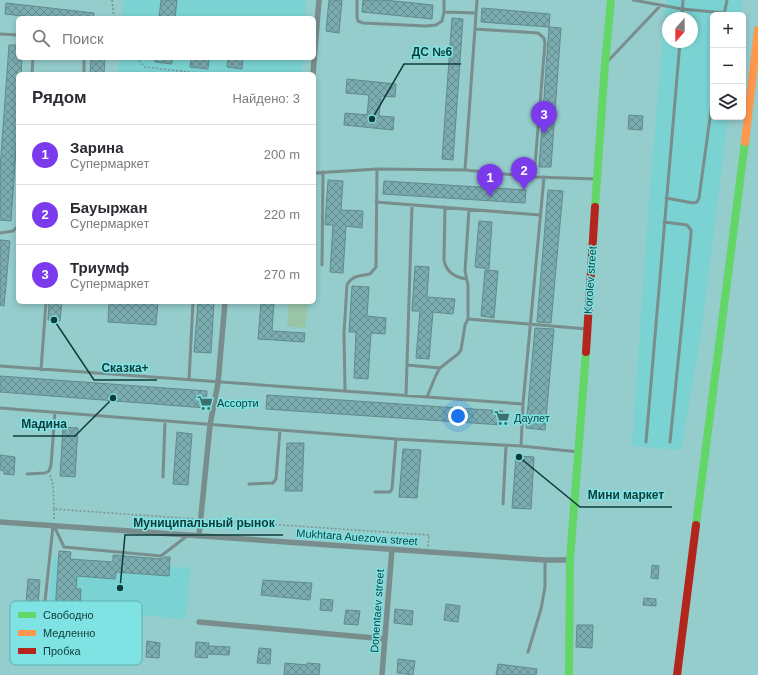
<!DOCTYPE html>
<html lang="ru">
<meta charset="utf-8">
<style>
:root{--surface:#fff;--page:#f2f2f3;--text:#2b2b33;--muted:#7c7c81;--line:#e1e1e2;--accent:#7c3aed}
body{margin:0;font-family:Arial,sans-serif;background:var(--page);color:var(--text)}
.controls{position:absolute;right:12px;top:12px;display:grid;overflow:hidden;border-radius:6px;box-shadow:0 2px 6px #0003}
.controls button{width:36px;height:36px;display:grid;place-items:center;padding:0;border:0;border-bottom:1px solid var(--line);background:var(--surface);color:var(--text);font:20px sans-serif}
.compass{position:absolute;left:662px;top:12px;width:36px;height:36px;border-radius:50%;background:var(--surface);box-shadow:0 2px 6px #0003;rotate:201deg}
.you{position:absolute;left:458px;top:416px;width:14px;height:14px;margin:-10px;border:3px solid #fff;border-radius:50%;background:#1a73e8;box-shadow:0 0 0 6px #1a73e833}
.badge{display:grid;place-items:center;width:26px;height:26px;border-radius:50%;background:var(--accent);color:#fff;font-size:13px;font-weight:700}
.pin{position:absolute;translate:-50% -33px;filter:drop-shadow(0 1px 2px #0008)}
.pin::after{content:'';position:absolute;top:21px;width:14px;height:12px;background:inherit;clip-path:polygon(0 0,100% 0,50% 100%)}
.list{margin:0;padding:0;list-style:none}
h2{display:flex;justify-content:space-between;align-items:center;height:52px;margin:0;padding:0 16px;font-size:17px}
h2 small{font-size:13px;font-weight:400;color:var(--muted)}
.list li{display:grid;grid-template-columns:26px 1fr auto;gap:12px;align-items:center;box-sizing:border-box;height:60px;padding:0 16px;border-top:1px solid var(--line)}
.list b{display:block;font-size:15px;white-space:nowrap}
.list p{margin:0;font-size:13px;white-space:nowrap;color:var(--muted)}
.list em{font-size:13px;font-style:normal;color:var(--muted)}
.icon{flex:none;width:22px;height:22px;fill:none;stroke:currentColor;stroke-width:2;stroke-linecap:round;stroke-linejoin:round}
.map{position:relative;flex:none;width:758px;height:675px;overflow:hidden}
.search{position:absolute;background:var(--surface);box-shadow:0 2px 6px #0003;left:16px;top:16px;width:300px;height:44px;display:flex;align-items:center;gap:10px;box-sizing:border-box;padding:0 14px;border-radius:6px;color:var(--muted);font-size:15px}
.panel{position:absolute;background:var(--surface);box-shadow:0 2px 6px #0003;left:16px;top:72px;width:300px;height:232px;border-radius:6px}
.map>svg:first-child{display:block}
.built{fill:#7ad3d2;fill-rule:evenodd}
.grass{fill:#99c5a7}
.building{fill:url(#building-cross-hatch);stroke:#628a8d}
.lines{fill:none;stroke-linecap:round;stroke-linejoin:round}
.path{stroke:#7a9392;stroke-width:1.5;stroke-dasharray:2 2;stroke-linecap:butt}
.lane{stroke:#798d8d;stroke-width:3}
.street{stroke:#798d8d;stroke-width:5.5}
.fast{stroke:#63d668;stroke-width:8}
.slow{stroke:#ff974d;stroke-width:8}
.jam{stroke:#b3261e;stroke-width:8}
.labels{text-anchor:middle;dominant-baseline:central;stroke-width:3;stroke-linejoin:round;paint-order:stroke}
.street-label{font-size:11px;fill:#0f3c3b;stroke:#7ee3e2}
.poi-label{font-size:11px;fill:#0f3c3b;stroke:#7ee3e2;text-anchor:start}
.key{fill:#7ee3e2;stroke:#5db1b0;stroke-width:1}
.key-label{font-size:11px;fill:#0f3c3b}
.leader{fill:none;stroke:#0f3c3b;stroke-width:1.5}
.callout-dot{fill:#0f3c3b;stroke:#7ee3e2;stroke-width:1.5}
.callout-label{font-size:12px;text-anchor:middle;font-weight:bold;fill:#0f3c3b;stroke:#7ee3e2;stroke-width:3;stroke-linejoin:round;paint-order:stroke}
</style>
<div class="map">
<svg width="758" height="675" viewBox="0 0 758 675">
<defs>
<pattern id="building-cross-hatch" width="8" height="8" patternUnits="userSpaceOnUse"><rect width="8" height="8" fill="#7bacb0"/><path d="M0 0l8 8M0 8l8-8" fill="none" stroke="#638d90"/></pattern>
</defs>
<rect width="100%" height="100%" fill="#95cccc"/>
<path class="built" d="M124 0H306L305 18H122Z
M666 0H743L740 15H713V117H728L701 333 681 450 632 446 648 214ZM668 18H692V42H668Z
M119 58H303L302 74H118Z
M53 557 190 568 186 619 49 608Z"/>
<path class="grass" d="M289 302H308L305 328 287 326Z"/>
<path class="building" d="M161 0H177L175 18H159Z
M329 0H342L339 33 326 31Z
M363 0H384L433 5 432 19 362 12Z
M6 3 94 13 93 18H41L5 14Z
M482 8 550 14 549 27 481 22Z
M452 18 463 19 453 160 442 159Z
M549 27 561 28 551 167H539Z
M9 45H18V58H22L21 74H18V120L11 221 0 220V169Z
M91 58H105L104 74H90Z
M155 58H172V64L155 62Z
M191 58H209L208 69 190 67Z
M228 58H243L242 69 227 67Z
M347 79 396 84 395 97 381 96 379 116 394 117 393 130 344 125 345 113 367 115 369 95 346 93Z
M629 115 643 116 642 130 628 129Z
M328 180 343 181 341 210 363 211 362 228 346 226 343 273 330 272 333 225H325Z
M384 181 526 190 525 203 383 194Z
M548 190 563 191 551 323 537 322Z
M479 221 492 222 489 269 475 267Z
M0 240 10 241 4 306 0 305Z
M415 266 429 267 427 297 455 299 453 314 433 312 429 359 416 358 420 311H412Z
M485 270 498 271 494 318 481 316Z
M352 286 369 287 367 316 386 318 385 334 371 333 368 379 354 378 356 332H349Z
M49 302H62L60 321 48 320Z
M109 302H158L156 325 108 322Z
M198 302H214L211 353 194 352Z
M261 302H274L272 331 305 333 304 342 258 339Z
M535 328 554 329 545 430 526 428Z
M0 376 207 391 206 408 0 392Z
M267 395 503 411 502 425 266 409Z
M63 427 78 428 75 477 60 476Z
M177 432 192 434 188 485 173 484Z
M287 443H304L302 491H285Z
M403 449 421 450 417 498 399 497Z
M0 455 15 457 14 475 4 474V471L0 470Z
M516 456 534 457 531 509 512 508Z
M59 551 71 552 70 559 113 562V555L161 559 165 557H170L169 576 116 572 115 579 77 576 76 589H81L80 614 55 612Z
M652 565 659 566 658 579 651 578Z
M28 579 40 580 37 617 25 616Z
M263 580 312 583 310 600 261 595Z
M644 598 656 599V606L643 605Z
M321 599 333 600 332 611 320 610Z
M446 604 460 606 458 622 444 620Z
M395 609 413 611 412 625 394 623Z
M346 610 360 611 358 625 344 624Z
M577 625H593L592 648 576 647Z
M147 641 160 643 159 658 146 657Z
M196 642 209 643 208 646 230 647 229 655 208 654 207 658 195 657Z
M259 648 271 649 270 664 257 663Z
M398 659 415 661 413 675 397 673Z
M285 663 307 665V663L320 664 319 675H284Z
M498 664 537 669 536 675H496Z"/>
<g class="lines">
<path class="path" d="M112 0 114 18
M136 58 145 67 206 74
M50 475 53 485 54 509 195 519
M54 519V509
M207 520 429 535 428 547"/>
<path class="lane" d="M357 0V17L358 21 363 23 426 26 436 25 442 21 444 12
M444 0V12L476 13
M477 0 465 170 534 177 597 179
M633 0 682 9 725 13
M724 15 727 0
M682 18 683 0
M475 29 538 33 544 38 545 43 534 177
M0 34 18 35
M607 62 661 5
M32 74 33 58
M84 74V58
M314 173 377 169 465 170
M666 198 693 203 697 202 699 198 713 96
M376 202 540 215
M445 207 444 260C446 272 454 277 466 279
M664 222 687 225 691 230V234L670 442
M0 233 13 231 18 226
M322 265 323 172
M468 319 587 329
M407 365 440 368
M0 366 523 404
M41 370 46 302
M189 380 193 302
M345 391 344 333 347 285C352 275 360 276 370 274L376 267 377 169
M406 396 412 205
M427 397 436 375 440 368 458 354 461 350 465 325 468 319V285L465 271 469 209
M0 408 396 439 521 446 579 452
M646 442 680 42
M521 446 523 404 544 177
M27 474 45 473 49 471 51 465 55 412
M163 477 165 421
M249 484 273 483 276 479 280 430
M375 492H390L392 489 396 439
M503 504 506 445
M54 526 64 547 161 556 187 536
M40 648 53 526
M528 652 541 609 545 587V560"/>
<path class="street" d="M313 74 319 0
M0 522 545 560H570
M199 536 210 425 218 383 225 302
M199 622 385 639
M382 675 392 549"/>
<path class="fast" d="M595 207 605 64 611 0
M696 525 745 142
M569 675 570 560 586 352"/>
<path class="slow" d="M745 142 758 30"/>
<path class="jam" d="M586 352 595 207
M677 675 696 525"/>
</g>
<defs>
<symbol id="supermarket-bare" viewBox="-9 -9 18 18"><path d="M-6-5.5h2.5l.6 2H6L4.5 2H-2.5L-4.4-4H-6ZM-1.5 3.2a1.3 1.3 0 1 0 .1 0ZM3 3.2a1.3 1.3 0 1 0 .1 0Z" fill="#3e6e6e" stroke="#7ee3e2" stroke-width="2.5" paint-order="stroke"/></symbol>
</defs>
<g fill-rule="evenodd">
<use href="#supermarket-bare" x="194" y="392" width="22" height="22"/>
<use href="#supermarket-bare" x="491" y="407" width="22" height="22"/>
</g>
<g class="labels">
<g class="street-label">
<text transform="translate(590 280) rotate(-86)">Korolev street</text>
<text transform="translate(357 537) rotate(4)">Mukhtara Auezova street</text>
<text transform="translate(377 611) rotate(-86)">Donentaev street</text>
</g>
<g class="poi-label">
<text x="217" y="403">Ассорти</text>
<text x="514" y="418">Даулет</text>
</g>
</g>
<rect x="10" y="601" width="132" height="64" rx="6" class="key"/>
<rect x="18" y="612" width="18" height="6" fill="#63d668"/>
<rect x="18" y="630" width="18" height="6" fill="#ff974d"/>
<rect x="18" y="648" width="18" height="6" fill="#b3261e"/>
<g class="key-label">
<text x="43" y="619">Свободно</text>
<text x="43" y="637">Медленно</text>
<text x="43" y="655">Пробка</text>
</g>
<path class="leader" d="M372 119L404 64H461M54 320L94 380H157M113 398L75 436H13M519 457L580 507H672M120 588L125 535H283"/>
<g class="callout-dot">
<circle cx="372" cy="119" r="4"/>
<circle cx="54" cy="320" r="4"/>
<circle cx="113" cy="398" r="4"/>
<circle cx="519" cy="457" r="4"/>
<circle cx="120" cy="588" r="4"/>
</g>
<g class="callout-label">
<text x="432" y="56">ДС №6</text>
<text x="125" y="372">Сказка+</text>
<text x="44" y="428">Мадина</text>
<text x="626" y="499">Мини маркет</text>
<text x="204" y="527">Муниципальный рынок</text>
</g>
</svg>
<div class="controls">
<button>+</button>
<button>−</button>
<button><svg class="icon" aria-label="layers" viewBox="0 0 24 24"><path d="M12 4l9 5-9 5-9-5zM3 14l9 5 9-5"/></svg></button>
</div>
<svg class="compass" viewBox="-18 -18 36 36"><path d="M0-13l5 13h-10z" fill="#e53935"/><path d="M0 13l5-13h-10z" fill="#7c7c81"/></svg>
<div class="you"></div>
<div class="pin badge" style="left:490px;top:197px">1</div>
<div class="pin badge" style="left:524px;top:190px">2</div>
<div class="pin badge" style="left:544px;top:134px">3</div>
<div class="search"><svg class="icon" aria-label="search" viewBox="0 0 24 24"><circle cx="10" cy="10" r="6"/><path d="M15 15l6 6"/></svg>Поиск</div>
<section class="panel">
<h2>Рядом<small>Найдено: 3</small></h2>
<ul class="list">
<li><span class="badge">1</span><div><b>Зарина</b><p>Супермаркет</p></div><em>200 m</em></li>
<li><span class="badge">2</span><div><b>Бауыржан</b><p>Супермаркет</p></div><em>220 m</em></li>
<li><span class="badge">3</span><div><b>Триумф</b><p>Супермаркет</p></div><em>270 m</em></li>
</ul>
</section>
</div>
